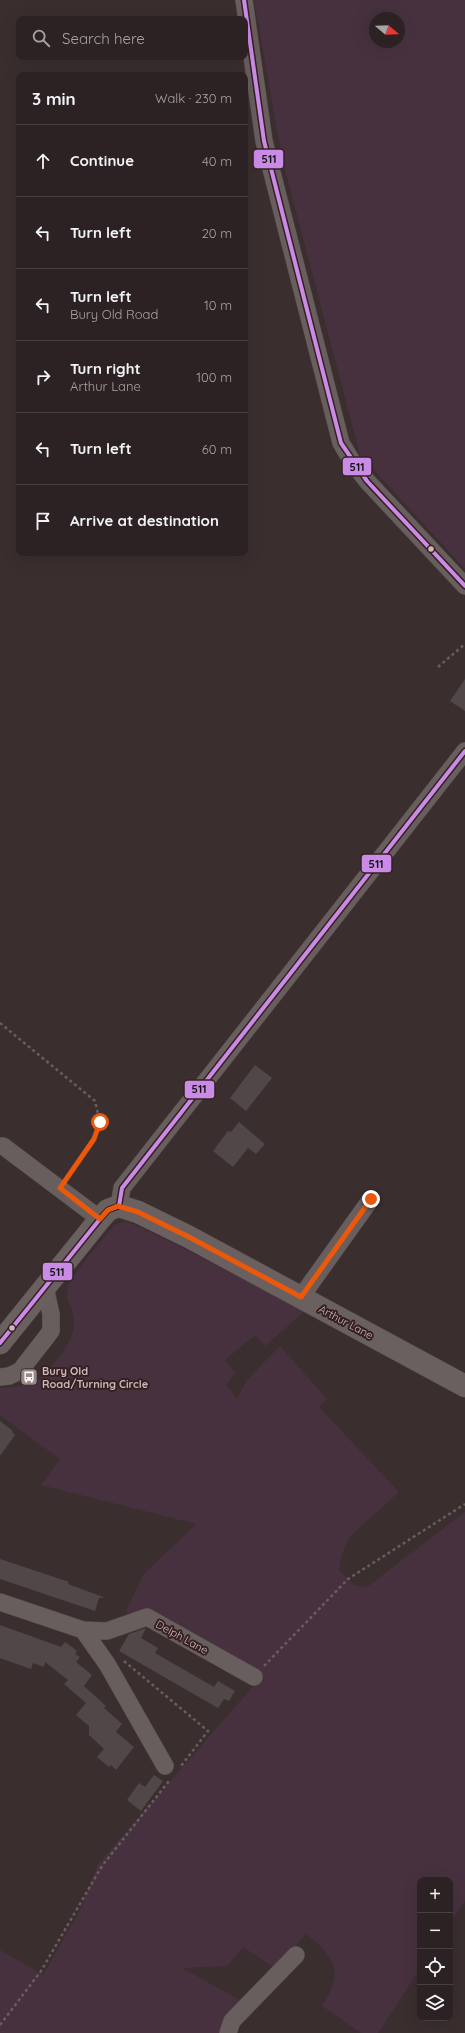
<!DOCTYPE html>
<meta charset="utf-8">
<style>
:root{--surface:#2c2223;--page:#382f30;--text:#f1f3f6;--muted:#a6a4a6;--line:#483f41}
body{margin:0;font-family:Quicksand,sans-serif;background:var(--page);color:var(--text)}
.controls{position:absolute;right:12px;bottom:12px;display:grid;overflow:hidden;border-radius:8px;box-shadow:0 4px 16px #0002}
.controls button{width:36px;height:36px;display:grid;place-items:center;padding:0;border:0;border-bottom:1px solid var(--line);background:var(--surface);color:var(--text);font:20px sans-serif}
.compass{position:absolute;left:369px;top:12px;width:36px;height:36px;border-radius:50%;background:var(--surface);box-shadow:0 4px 16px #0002;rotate:109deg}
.stop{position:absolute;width:12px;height:12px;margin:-9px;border:3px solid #ea580c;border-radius:50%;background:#fff}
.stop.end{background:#ea580c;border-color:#fff;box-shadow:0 1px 4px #0008}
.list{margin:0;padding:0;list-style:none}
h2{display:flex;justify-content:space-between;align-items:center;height:52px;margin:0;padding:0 16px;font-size:17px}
h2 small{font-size:13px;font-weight:400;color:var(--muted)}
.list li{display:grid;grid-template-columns:26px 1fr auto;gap:12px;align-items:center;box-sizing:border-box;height:72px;padding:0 16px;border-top:1px solid var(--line)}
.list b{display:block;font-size:15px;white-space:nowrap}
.list p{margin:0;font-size:13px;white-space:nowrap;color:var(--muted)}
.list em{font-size:13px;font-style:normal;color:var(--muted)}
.icon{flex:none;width:22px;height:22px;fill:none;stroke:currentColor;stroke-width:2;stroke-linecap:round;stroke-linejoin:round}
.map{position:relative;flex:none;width:465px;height:2033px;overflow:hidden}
.search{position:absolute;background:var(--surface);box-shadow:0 4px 16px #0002;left:16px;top:16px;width:232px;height:44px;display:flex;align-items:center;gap:10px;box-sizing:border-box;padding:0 14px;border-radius:8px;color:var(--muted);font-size:15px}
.panel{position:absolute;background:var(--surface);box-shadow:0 4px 16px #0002;left:16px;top:72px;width:232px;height:484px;border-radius:8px}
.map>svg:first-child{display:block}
.green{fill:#47313f;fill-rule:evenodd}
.building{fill:#524748}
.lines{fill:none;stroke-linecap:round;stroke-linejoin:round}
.minor-casing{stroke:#544a4a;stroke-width:18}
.major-casing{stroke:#584c4c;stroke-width:23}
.path{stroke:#685e5f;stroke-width:2.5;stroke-dasharray:3 3;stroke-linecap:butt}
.minor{stroke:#695e5e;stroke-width:17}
.major{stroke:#6b6060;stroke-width:22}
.bus-1-casing{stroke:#362022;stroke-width:7}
.bus-1{stroke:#ca8be6;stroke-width:4}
.route{stroke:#ea580c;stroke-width:5}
.bus-dot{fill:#cbb9b9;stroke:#362022;stroke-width:1.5}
.labels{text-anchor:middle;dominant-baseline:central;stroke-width:4;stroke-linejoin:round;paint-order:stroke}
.street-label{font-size:11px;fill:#cbb9b9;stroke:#362022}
.poi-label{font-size:11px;font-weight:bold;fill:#cbb9b9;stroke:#362022;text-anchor:start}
.line-badge{stroke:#362022;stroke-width:1.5}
.pale-badge-label{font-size:11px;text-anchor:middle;font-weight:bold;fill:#111}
</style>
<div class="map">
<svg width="465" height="2033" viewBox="0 0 465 2033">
<rect width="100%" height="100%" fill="#3b2e2f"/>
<path class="green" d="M254 0H465V569L360 455 282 158ZM375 18H399V42H375Z
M124 1221 133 1224 177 1245 305 1311 265 1346 255 1335 225 1360 235 1373 226 1385 237 1398 247 1380 280 1346 327 1399 319 1407 399 1492 349 1537 342 1554 339 1570 354 1585 367 1587 465 1512V1901L450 1923V1880H420V1969L378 2033H361L322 2006C326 1999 331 1991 333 1983 340 1962 321 1945 306 1934L276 1969 243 1947 227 1966 182 1968 242 2001 222 2033H0V1950L43 1975 81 1908 98 1864 262 1676 126 1611 143 1575 196 1524 41 1485 60 1459 0 1415V1388L35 1384C50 1367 77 1343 74 1318 72 1305 64 1300 68 1286 70 1277 106 1236 114 1225Z"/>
<path class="building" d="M465 679V711L450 701Z
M255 1065 272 1078 246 1111 230 1098Z
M239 1122 265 1144 256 1154 248 1148 233 1167 213 1151 228 1131 231 1132Z
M0 1421 13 1431 12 1432 15 1435 0 1456Z
M0 1559 69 1582 68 1584 103 1597V1598H99L95 1611 0 1579Z
M0 1625 61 1647 65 1642 77 1651 75 1654 80 1657 76 1662 92 1675 84 1686 106 1706 104 1708 122 1724 116 1732 134 1747 116 1770 111 1765 109 1767 97 1757 104 1749 89 1735V1726L76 1715 86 1703 64 1684 68 1680 45 1662 44 1667 33 1663 31 1669 0 1658Z
M146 1628 141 1638 158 1648 155 1653 214 1687 218 1681 235 1691 229 1701 224 1699 218 1708 119 1651 129 1634Z
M154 1775 163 1781 141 1811 127 1800 139 1783 145 1787Z"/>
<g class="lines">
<defs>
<path id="minor" d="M244 0 264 141 341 443 353 463 367 481 465 586
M0 1146H3L100 1219
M119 1206 122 1188 465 751
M301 1297 371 1199
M0 1377 9 1376 20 1371 51 1331V1314L45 1287
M0 1602 83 1630 107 1664 165 1766
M83 1630 107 1631 147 1617 254 1677
M228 2033 232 2021 296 1955"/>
<path id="major" d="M0 1343 100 1219 108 1210 119 1206 138 1212 189 1237 465 1386"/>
</defs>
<use href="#minor" class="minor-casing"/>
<use href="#major" class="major-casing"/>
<path class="path" d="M438 667 465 644
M0 1023 95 1101 100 1122 94 1139 68 1176
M124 1661 208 1731 181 1766
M264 1666 348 1579 465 1504
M0 2025 41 1971 102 1866 169 1781"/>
<use href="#minor" class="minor"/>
<use href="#major" class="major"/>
<defs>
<path id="bus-1" d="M244 0 264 141 341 443 367 481 465 586
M119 1206 122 1188 465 751
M0 1343 100 1219 108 1210 119 1206"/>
</defs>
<use href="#bus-1" class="bus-1-casing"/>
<use href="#bus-1" class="bus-1"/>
</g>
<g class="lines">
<path class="route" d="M100 1122 94 1139 60 1188 100 1219 108 1210 118 1206 138 1212 189 1237 301 1297 371 1199"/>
</g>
<defs>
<symbol id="bus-square" viewBox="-11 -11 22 22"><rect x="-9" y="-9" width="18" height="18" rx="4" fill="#998889" stroke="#362022"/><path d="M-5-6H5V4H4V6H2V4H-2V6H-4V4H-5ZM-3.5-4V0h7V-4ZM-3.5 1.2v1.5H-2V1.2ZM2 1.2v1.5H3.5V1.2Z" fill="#fff"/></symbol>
</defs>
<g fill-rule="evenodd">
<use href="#bus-square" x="19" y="1367" width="20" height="20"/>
</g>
<g class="bus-dot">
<circle cx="431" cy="549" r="3.5"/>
<circle cx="12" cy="1328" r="3.5"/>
</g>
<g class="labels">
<g class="street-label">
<text transform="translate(346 1322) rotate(28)">Arthur Lane</text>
<text transform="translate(182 1637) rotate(29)">Delph Lane</text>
</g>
<g class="poi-label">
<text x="42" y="1371">Bury Old<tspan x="42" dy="13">Road/Turning Circle</tspan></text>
</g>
</g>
<g class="line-badge">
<rect x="253" y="149" width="31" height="20" rx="4" fill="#ca8be6"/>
<rect x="342" y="457" width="30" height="19" rx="4" fill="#ca8be6"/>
<rect x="361" y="854" width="31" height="19" rx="4" fill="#ca8be6"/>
<rect x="184" y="1080" width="31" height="19" rx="4" fill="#ca8be6"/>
<rect x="42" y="1262" width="31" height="19" rx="4" fill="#ca8be6"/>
</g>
<g class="pale-badge-label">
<text x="269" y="163">511</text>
<text x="357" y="471">511</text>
<text x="376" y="868">511</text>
<text x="199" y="1093">511</text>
<text x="57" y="1276">511</text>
</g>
</svg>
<div class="controls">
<button>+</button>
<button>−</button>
<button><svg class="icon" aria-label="locate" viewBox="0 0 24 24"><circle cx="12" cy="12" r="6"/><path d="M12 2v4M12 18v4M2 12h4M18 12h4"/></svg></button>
<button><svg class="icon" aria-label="layers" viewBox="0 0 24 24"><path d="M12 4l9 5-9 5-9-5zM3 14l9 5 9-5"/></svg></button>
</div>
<svg class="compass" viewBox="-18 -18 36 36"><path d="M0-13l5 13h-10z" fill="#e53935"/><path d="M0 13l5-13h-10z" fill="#a6a4a6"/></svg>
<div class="stop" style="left:100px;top:1122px"></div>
<div class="stop end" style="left:371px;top:1199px"></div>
<div class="search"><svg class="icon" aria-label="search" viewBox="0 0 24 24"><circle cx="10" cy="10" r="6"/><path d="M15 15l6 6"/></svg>Search here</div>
<section class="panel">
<h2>3 min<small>Walk · 230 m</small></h2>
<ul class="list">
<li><svg class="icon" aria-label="ahead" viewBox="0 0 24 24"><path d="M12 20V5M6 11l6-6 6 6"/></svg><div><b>Continue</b></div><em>40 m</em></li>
<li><svg class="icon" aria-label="left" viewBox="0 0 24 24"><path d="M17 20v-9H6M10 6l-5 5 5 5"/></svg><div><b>Turn left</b></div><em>20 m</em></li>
<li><svg class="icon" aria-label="left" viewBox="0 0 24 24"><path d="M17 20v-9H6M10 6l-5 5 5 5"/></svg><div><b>Turn left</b><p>Bury Old Road</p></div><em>10 m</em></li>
<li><svg class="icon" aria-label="right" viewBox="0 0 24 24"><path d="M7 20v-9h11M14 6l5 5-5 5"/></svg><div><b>Turn right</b><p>Arthur Lane</p></div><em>100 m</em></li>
<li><svg class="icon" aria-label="left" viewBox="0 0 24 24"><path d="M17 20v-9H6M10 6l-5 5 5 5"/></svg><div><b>Turn left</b></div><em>60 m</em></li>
<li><svg class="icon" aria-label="arrive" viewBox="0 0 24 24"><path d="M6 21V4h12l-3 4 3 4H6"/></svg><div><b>Arrive at destination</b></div></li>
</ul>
</section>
</div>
